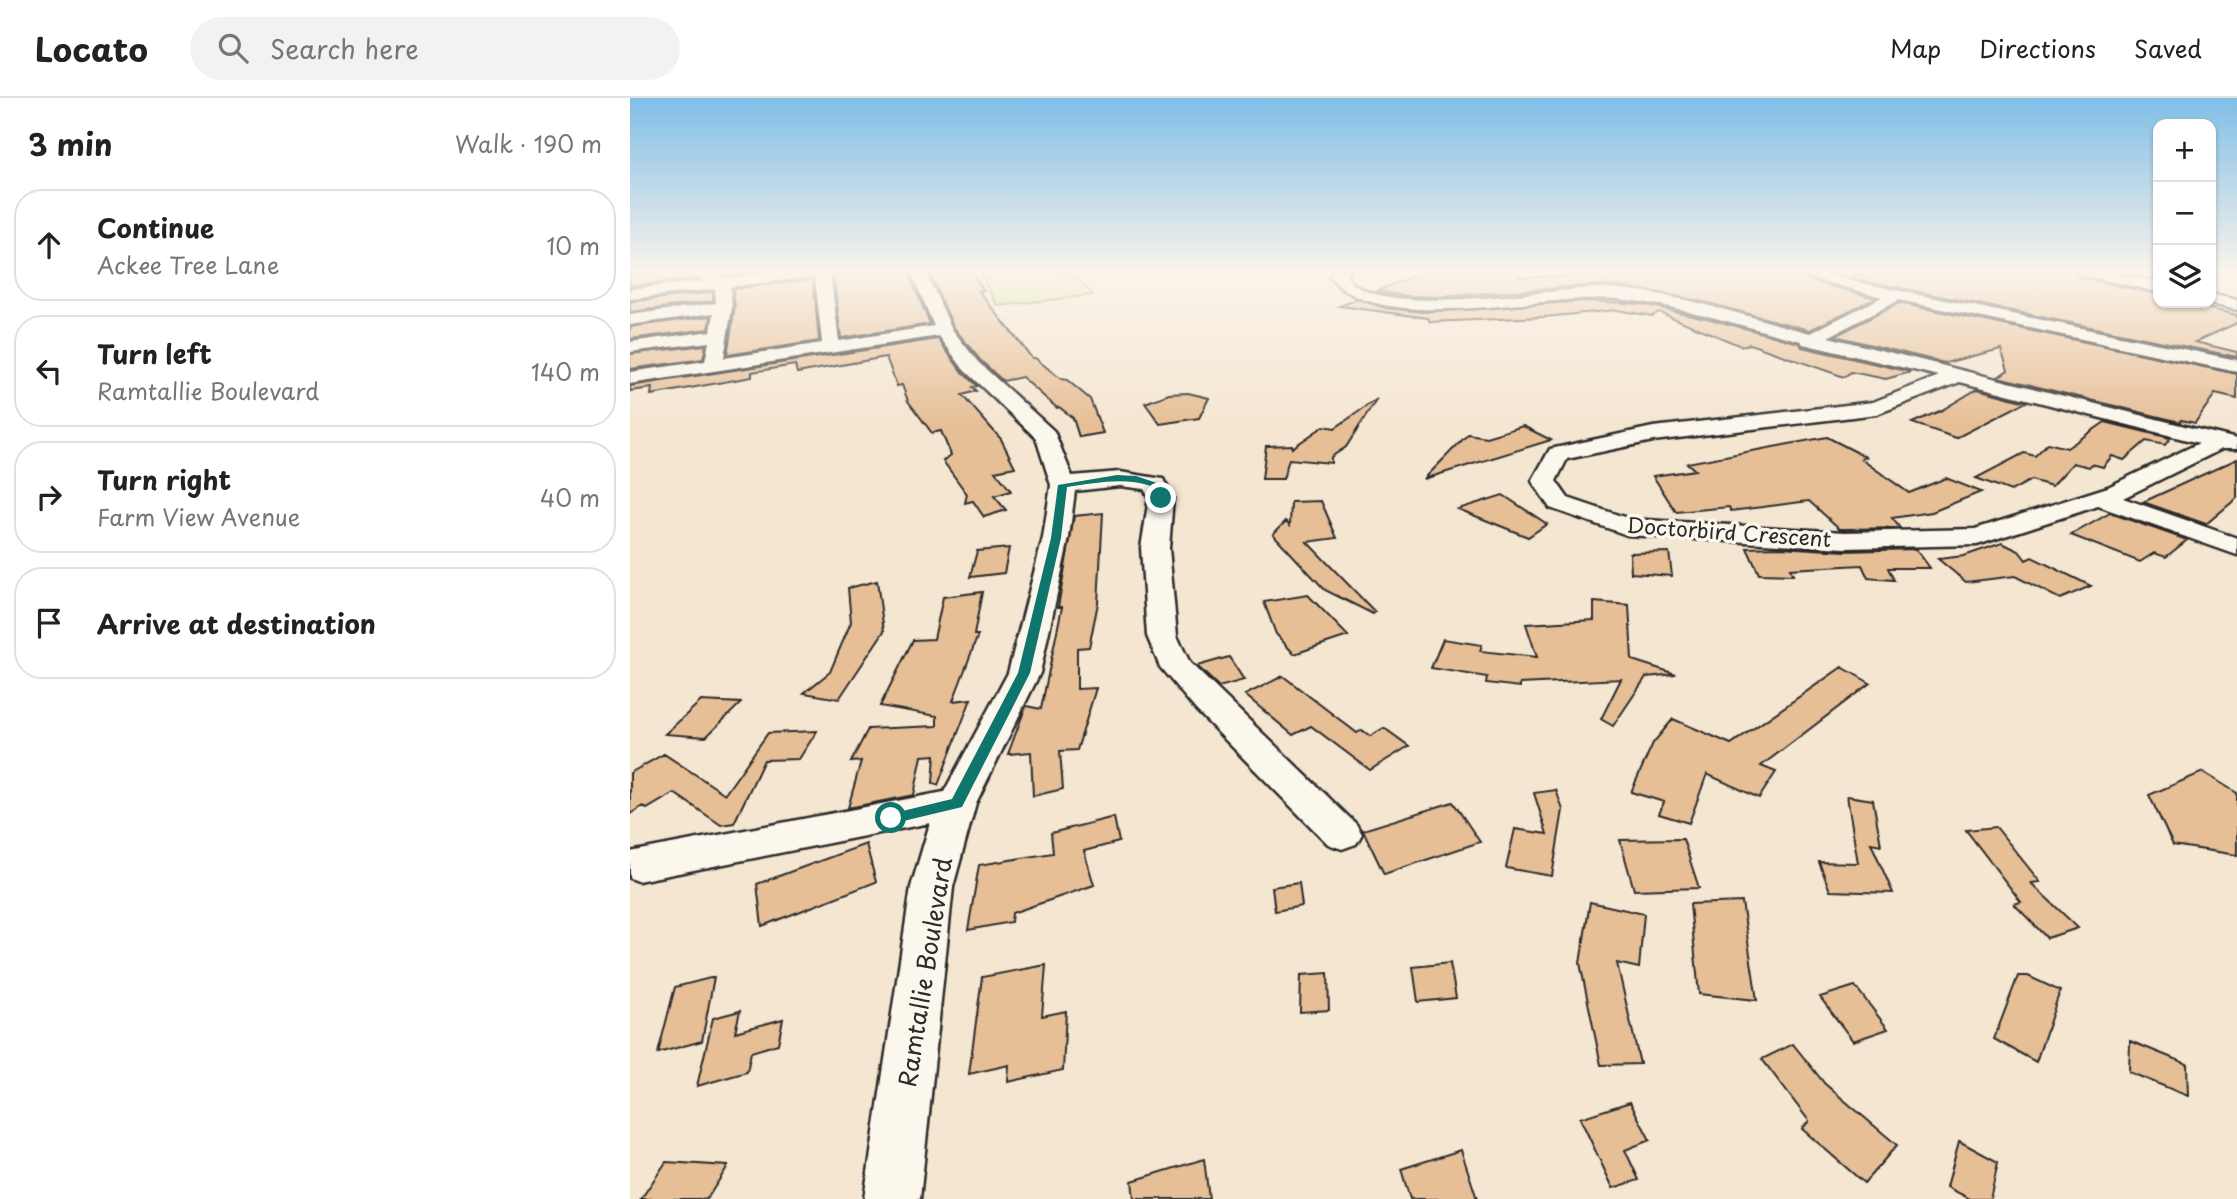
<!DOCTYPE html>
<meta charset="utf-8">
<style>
:root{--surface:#fff;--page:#f2f2f2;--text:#222;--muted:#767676;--line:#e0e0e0}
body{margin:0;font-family:"Playpen Sans",sans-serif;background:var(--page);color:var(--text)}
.controls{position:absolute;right:21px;top:21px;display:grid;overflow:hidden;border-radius:14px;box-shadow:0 2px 5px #0004}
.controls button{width:63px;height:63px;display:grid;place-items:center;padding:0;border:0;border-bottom:2px solid var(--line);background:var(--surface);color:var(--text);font:35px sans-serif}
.stop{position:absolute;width:21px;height:21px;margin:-16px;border:5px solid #0f766e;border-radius:50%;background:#fff}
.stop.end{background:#0f766e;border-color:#fff;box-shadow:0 2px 7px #0008}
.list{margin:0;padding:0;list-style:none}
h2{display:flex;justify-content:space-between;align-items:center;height:91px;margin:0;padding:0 28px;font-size:30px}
h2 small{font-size:23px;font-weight:400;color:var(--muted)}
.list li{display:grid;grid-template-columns:46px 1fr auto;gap:21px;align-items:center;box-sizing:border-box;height:112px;margin:0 14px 14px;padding:0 14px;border:2px solid var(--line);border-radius:28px}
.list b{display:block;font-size:26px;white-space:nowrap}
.list p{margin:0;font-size:23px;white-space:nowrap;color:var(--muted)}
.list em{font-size:23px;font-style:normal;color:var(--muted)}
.icon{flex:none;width:38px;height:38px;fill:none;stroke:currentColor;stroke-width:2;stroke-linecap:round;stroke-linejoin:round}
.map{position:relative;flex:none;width:1607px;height:1101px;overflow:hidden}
header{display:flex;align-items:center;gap:42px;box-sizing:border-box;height:98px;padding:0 35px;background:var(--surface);border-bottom:2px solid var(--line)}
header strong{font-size:33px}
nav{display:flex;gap:38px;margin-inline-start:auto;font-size:24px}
.search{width:490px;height:63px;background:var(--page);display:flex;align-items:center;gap:18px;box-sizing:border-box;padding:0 24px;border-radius:38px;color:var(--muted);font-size:26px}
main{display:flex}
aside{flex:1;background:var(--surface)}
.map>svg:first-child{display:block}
.green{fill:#d6e193;stroke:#80865f;stroke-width:2}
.building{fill:#e7bf97;stroke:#2b2b2b;stroke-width:2}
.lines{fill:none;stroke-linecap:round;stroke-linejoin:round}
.minor-casing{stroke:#2b2b2b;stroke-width:5}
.minor{fill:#fbf7ec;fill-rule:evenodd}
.route{fill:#0f766e}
.labels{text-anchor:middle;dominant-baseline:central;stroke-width:7;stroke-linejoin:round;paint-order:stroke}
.far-street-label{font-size:21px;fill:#2b2b2b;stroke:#fbf7ec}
.street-label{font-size:24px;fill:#2b2b2b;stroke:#fbf7ec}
</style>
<header>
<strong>Locato</strong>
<div class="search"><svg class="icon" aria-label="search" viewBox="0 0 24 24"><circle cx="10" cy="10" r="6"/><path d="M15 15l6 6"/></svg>Search here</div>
<nav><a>Map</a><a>Directions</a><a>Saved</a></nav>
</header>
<main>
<aside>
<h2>3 min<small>Walk · 190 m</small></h2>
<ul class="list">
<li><svg class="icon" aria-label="ahead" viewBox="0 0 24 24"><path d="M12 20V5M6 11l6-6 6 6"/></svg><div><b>Continue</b><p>Ackee Tree Lane</p></div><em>10 m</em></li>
<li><svg class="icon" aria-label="left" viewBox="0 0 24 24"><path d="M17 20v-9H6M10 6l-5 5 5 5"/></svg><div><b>Turn left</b><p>Ramtallie Boulevard</p></div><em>140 m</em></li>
<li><svg class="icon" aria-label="right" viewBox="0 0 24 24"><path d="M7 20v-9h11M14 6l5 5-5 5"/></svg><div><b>Turn right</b><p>Farm View Avenue</p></div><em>40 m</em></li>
<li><svg class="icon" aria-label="arrive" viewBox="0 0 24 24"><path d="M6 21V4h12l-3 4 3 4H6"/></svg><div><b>Arrive at destination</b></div></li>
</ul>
</aside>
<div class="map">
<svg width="1607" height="1101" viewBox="0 0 1607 1101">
<rect width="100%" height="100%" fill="#f5e6d2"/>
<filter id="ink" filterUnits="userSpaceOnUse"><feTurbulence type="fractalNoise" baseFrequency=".0143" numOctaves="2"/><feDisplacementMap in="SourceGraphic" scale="14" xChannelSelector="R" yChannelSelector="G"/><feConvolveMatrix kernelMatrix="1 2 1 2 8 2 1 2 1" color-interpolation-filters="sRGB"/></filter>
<g filter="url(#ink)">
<path class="green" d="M348 173H442L463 197 368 208Z"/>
<path class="building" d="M0 173H67L63 176 67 181 0 188Z
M203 173H278L300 226 211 240Z
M298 173H340L354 193H349L402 260H405L431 281 437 282 460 301 473 335 449 339 443 320 429 309 427 310 392 279 373 283 350 262 324 230Z
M795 173H889V179L967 178 970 173 995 176 1009 174 1037 178 1038 173H1162L1166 179 1245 200 1180 232 1074 204 991 188 966 187 809 199 777 198 747 193Z
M1239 173H1444L1448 179 1528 196V205H1557L1607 217V225L1565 244 1607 254V259L1221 180Z
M183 181 189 243 97 257 105 209 103 191Z
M83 194V203L0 214V204Z
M728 201 755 210 793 214 958 203 1011 206 1080 221 1169 245 1172 249 1281 274 1256 281 1221 274 1214 279 1120 246 1111 248 1029 214 1022 218 986 212 914 219 800 224 798 220 710 208Z
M1269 205 1607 276V301L1585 296 1565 325 1551 322 1550 324 1368 279 1378 272 1371 251 1315 265 1205 238Z
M81 218 79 231 0 241V229Z
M308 241 332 274 347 288 342 289 346 293 332 297 371 341 385 369 365 373 381 393 364 398 376 412 354 419 343 403 335 405 337 396 313 363 321 357 311 333 302 335 278 303 272 287 267 288 256 259 167 275 165 267 122 274V279L21 297 22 290 0 293V288Z
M76 247 73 261 0 271V256Z
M1347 291 1396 304 1326 340 1282 325 1312 312Z
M558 295 579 300 569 320 530 326 515 305 539 296Z
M747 301 716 349 701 359V365L659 361 653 381H632L636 348 662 347V350L694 328 705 330Z
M1475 324 1540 340 1535 347 1516 343 1494 362 1482 358 1473 369 1462 366 1459 369 1443 365 1422 388 1401 382 1381 393 1346 380 1394 355 1405 358 1418 345 1437 350Z
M893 328 921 342 794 381 838 336 856 339Z
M1197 339 1236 359 1231 361 1279 395 1316 380 1351 394 1302 414 1262 420 1270 430 1215 431H1210L1179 403 1101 413 1099 409 1046 414 1023 378 1065 372 1057 365Z
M1607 361V400L1576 426 1513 404Z
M873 397 917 426 898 439 828 411Z
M691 403 707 440 677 444 745 514 743 516 695 492 643 436 656 423 660 427 661 404Z
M473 415 468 505 459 549 447 550V591L466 590 447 652 430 653 433 691 403 698 401 654 378 656 396 608 411 611 432 509H428L444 418Z
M1480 415 1557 442 1536 459 1524 455 1510 464 1441 437Z
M1372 445 1389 453 1396 462 1402 459 1461 488 1430 501 1385 478 1336 484 1308 461 1334 458Z
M1150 449 1215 453 1286 451 1300 470H1258L1264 482 1238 480 1232 467 1160 471 1163 477 1129 476 1117 450Z
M379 450 374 475 340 479 347 453Z
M1039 454 1042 478 1001 475 1000 455Z
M247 483 254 533 209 601 174 595 200 574 221 524 218 490Z
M352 494 344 537H348L323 603 341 601 308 687 303 685 305 657 292 658 284 697 218 710 231 663 221 664 238 631 307 628V618L250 608 283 542 304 541 313 499Z
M678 497 718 538 664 556 646 536 634 504Z
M964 504 999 507 1002 562 1046 576 1016 579 983 628 971 621 991 581 890 586V589L856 585 857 579 801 570 813 541 852 547 850 553 907 559 896 526 964 522Z
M599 559 614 582 589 589 567 568Z
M1212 569 1240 585 1131 668 1146 674 1129 700 1077 676 1059 725 1029 716 1034 704 1001 694 1023 645 1043 621 1101 646Z
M653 578 727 635 732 632 740 638 754 630 779 648 740 672 681 628 663 637 615 597Z
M71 603 111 605 76 639 35 636Z
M187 633 169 661 134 662 104 725 91 727 44 695 17 711 13 708 0 716V675L34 656 95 696 138 635Z
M1573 674 1607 695V757L1543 747 1519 697Z
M926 692 933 712 922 778 876 770 885 731 917 736 904 695Z
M1217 698 1243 702 1251 747 1241 745 1263 795 1200 793 1189 764 1228 765Z
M823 704 850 744 754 776 733 732Z
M484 719 489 744 454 753 464 787 382 815 381 824 338 832 349 767 423 755 421 735Z
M1366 729 1410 784 1401 785 1448 830 1417 840 1384 806 1391 804 1336 732Z
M1053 741 1069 790 1004 792 990 742Z
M236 746 246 784 132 828 127 786Z
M669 785 672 808 645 813 642 789Z
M960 804 1014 816 1009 870 987 865 1010 966 971 967 950 865Z
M1112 804 1127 902 1069 896 1060 806Z
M820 865 826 900 788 904 783 869Z
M416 867 412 918 436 913 433 972 378 984 379 967 339 976 352 879Z
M698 875 699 912 670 914 671 877Z
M1388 878H1398L1430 893 1406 964 1364 941Z
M84 879 72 943 28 955 45 889Z
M1225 888 1258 931 1223 943 1190 899Z
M110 913 105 934 153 921 148 946 121 954 117 974 67 988 83 920Z
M1500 943 1557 966 1558 998 1499 974Z
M1163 946 1195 986 1267 1047 1234 1085 1172 1031 1179 1023 1132 961Z
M1000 1004 1020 1042 995 1052 1009 1082 983 1090 950 1020Z
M1329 1043 1368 1064 1360 1101H1340L1317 1089Z
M831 1052 847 1101H780L771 1071Z
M574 1061 579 1101H504L502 1083Z
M36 1064 98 1068 77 1101H11Z"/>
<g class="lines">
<defs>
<path id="minor" d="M72 173 95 180 156 173H200L209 243 304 228 281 173H295L322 231 348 264 424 333 442 378 490 374 533 381 543 400 539 450 547 538 560 565 726 726 732 736 726 746 712 751 698 746 566 612 530 569 517 538 511 450 519 400 514 391 490 388 445 393 439 440 410 575 346 705 323 789 290 1101H234L281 789 300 725 8 783 0 780V754L314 694 378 575 413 440 421 387 406 340 334 272 309 238 0 286V274L75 263 79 244 0 254V244L81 233 84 215 0 227V217L86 205 85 191 0 201V191L74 183 65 177ZM185 178 192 245 94 260 102 209 100 189Z
M704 173H720L716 178C719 181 723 187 728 189 773 216 911 192 966 190 1029 189 1117 219 1180 235L1252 199 1167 176 1165 173H1187L1222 183 1607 262V274L1269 202 1198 239 1607 341V351H1592L1493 400 1607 440V457L1468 408 1347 447 1215 450 997 437 920 410 902 383 920 351 1023 329 1243 304 1309 278 1173 246 1171 243C1111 228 1050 207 989 201 917 194 748 241 699 178ZM1330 284 1569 345 1478 389 1345 431 1215 434 1000 421 938 400 926 383 937 361 1023 343 1247 316Z
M1447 173H1474L1528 184V194L1449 176Z
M1581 196 1607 202V212L1577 205H1581Z"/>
</defs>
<use href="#minor" class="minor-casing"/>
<use href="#minor" class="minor"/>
</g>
</g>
<linearGradient id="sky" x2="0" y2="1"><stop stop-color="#80bee7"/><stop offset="0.53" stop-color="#faf4eb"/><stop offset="1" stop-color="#faf4eb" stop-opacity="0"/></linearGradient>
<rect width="1607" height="327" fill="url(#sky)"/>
<path class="route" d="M487 377 506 378 527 385 536 400 528 402 521 388C493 379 466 385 437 389L431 440 400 575 332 709 261 726 256 724V717L322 701 388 575 421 440 428 387Z"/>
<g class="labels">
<g class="far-street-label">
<text transform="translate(1099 433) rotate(4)">Doctorbird Crescent</text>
</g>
<g class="street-label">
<text transform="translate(294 874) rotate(-81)">Ramtallie Boulevard</text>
</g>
</g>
</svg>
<div class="controls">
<button>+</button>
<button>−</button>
<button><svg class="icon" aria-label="layers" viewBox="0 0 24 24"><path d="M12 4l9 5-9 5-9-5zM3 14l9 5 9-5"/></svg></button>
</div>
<div class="stop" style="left:261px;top:720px"></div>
<div class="stop end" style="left:531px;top:400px"></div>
</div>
</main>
